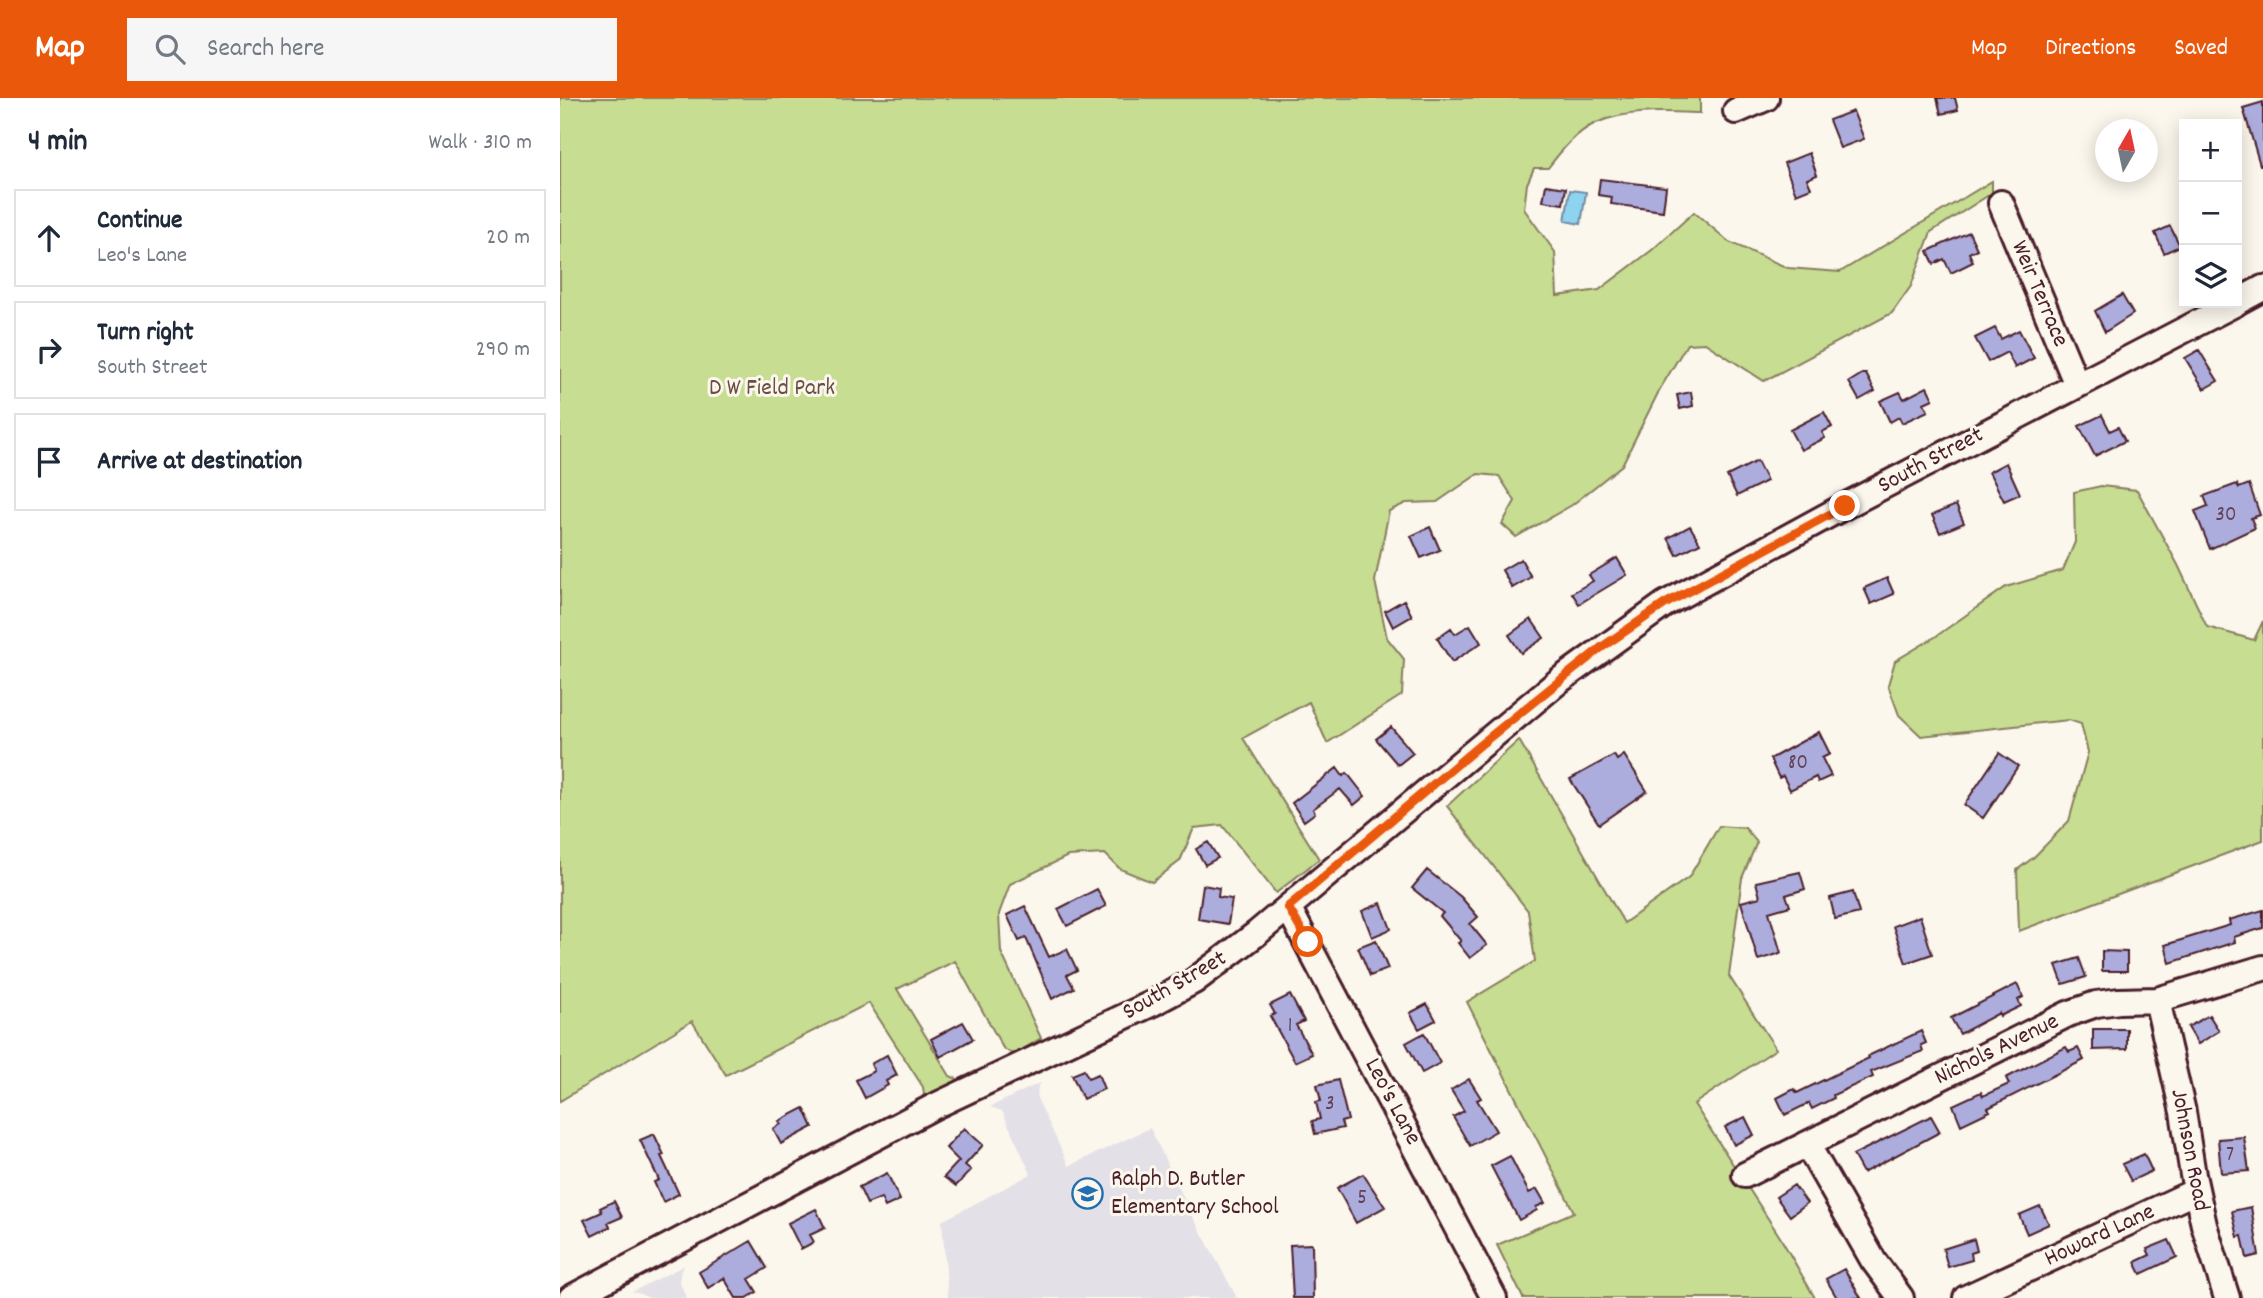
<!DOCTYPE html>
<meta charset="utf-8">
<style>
:root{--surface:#fff;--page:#f6f6f7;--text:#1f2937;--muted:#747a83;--line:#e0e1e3;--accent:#ea580c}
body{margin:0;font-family:Dekko,sans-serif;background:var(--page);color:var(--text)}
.controls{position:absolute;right:21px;top:21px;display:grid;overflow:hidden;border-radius:0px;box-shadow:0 4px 18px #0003}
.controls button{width:63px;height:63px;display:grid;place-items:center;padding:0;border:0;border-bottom:2px solid var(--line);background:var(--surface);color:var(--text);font:35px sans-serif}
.compass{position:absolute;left:1535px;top:21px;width:63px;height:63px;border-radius:50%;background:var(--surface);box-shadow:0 4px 18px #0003;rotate:9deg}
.stop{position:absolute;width:21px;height:21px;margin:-16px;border:5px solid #ea580c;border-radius:50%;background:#fff}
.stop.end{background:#ea580c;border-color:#fff;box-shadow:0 2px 7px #0008}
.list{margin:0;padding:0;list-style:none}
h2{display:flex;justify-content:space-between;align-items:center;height:91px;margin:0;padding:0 28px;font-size:30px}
h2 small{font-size:23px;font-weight:400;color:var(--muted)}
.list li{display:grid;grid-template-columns:46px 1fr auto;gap:21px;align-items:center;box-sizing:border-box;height:98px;margin:0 14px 14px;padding:0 14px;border:2px solid var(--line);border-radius:0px}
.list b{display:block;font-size:26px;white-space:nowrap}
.list p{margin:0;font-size:23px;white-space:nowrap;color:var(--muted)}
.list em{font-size:23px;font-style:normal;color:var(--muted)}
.icon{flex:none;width:38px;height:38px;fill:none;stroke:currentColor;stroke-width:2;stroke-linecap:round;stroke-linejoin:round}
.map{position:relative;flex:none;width:1703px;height:1200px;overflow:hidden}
header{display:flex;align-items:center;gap:42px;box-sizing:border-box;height:98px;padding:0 35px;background:var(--accent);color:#fff}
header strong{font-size:33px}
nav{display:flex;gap:38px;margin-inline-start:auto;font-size:24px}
.search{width:490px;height:63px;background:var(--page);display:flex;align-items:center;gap:18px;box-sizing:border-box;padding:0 24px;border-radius:0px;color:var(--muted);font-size:26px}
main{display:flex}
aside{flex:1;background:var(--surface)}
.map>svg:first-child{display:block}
.built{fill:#e3e0e8}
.green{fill:#c6dd92;stroke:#887e5e;stroke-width:2}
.water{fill:#8ed3f0;stroke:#738ba1;stroke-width:2}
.building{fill:#acacdd;stroke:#4a1f2b;stroke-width:2}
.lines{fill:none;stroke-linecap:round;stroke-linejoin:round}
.minor-casing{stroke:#4a1f2b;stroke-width:30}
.minor{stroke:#fbf7ec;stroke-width:24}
.route{stroke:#ea580c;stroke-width:9}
.labels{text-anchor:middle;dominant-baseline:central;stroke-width:6;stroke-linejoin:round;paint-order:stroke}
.number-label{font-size:21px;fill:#624258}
.street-label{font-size:24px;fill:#4a1f2b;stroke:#fbf7ec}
.park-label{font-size:24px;fill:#694e45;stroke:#fbf7ec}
.poi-label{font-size:24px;fill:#4a1f2b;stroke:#fbf7ec;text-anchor:start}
</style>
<header>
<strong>Map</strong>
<div class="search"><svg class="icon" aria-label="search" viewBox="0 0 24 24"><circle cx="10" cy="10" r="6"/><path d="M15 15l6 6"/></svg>Search here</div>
<nav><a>Map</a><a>Directions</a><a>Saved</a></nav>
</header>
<main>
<aside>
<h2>4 min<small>Walk · 310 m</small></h2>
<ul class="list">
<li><svg class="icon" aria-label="ahead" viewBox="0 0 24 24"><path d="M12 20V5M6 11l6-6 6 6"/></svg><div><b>Continue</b><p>Leo's Lane</p></div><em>20 m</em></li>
<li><svg class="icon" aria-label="right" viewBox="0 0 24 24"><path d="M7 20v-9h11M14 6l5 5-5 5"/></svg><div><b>Turn right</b><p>South Street</p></div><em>290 m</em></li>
<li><svg class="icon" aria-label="arrive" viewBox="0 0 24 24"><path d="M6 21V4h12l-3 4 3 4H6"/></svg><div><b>Arrive at destination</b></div></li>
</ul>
</aside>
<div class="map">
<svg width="1703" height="1200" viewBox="0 0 1703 1200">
<rect width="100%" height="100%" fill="#fbf7ec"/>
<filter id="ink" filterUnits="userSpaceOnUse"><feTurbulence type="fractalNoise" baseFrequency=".0143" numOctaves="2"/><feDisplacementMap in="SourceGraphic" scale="14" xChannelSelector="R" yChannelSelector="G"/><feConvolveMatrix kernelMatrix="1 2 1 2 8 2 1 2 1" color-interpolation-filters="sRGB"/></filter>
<g filter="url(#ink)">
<path class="built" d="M482 984 478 988 477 1000 509 1068 590 1030 632 1117 677 1200H388L382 1123 471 1076 442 1013 430 1009Z
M125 1167 121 1172 119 1184 127 1200H89L78 1195 72 1194Z"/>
<path class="green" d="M0 0H1140V15C1107 14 1067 11 1036 25 1016 34 1001 53 988 70H974L967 86 964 111 995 154 997 198 1039 192 1092 152 1134 114 1169 144 1228 170 1280 174 1432 83V95L1371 134 1351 188 1332 215 1204 283 1145 245 1127 246 1100 291 1062 367 1012 407 956 439 942 426 955 403 939 378 918 376 877 404 846 405 829 413 815 483 827 540 844 561 842 597 767 645 749 604 683 640 759 761 716 795 662 727 634 730 620 763 592 784 560 771 545 756 508 758 450 786 439 816 441 854 481 940 454 957 443 950 395 863 337 891 390 978 402 983 360 1003 364 996 363 989 309 905 166 977 132 923 0 1003Z
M1541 388 1577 392 1618 467 1647 529 1694 542 1703 523V742L1459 833 1457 772 1474 759 1509 723 1528 654 1521 626 1509 622 1361 638 1339 617 1328 587 1335 563 1375 539 1446 489 1503 472 1515 444 1514 394Z
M959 642 1064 825 1129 779 1159 728 1185 730 1197 744 1182 780 1169 878 1216 951 1134 1006 1220 1139 1255 1200H963L937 1147 1014 1114 907 904 975 863 968 813 887 708Z"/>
<path class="water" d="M1010 92 1026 94 1021 126 1005 123Z"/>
<path class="building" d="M1377 0H1395L1398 12 1381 16Z
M1703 4V67H1700L1683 10Z
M1293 13 1304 41 1280 50 1269 22Z
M1249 55 1257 77 1247 81 1251 90 1236 96 1224 65Z
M1040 81 1106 89 1103 113 1051 106 1052 99 1038 97Z
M986 87 1006 90 1003 106 983 103Z
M1610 128 1620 148 1604 155 1595 135Z
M1409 134 1417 151 1409 155 1413 164 1391 175 1384 161 1374 166 1368 153Z
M1562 197 1573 216 1545 234 1535 213Z
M1435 230 1441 241 1459 232 1474 260 1455 270 1447 254 1428 264 1415 240Z
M1639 252 1658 283 1644 291 1625 260Z
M1302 276H1306L1315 293 1299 302 1289 284Z
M1367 289 1373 301 1364 305 1368 313 1342 325 1339 319 1330 324 1320 303 1340 294 1344 301Z
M1131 294 1133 308 1120 311 1117 297Z
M1264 314 1272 329 1262 334 1265 340 1241 352 1230 332Z
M1542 317 1550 333 1558 329 1565 343 1535 358 1519 328Z
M1197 363 1207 383 1177 398 1167 378Z
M1446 365 1460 396 1444 403 1429 374Z
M1677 386 1679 390 1689 386 1700 417 1691 420 1695 430 1650 451 1635 413 1648 408 1644 398Z
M1396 407 1404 425 1380 435 1372 417Z
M1130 428 1140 445 1117 457 1108 440Z
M870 429 880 452 861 460 851 438Z
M1057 460 1067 477 1019 506 1012 495 1033 483 1029 477Z
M961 461 971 479 952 490 942 472Z
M1327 480 1334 496 1311 506 1304 490Z
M844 502 852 518 833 529 825 513Z
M971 521 984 540 961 555 949 537Z
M910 527 921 545 892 564 877 540 891 530 895 536Z
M831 629 853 655 838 667 816 641Z
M1259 634 1270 656 1262 660 1271 678 1258 684 1256 679 1230 692 1223 678 1219 680 1210 661Z
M1439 655 1458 668 1423 720 1404 707Z
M1054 657 1057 662 1064 657 1087 693 1039 726 1010 681Z
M777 670 783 678 787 675 805 698 794 707 780 691 753 711 755 715 744 723 732 705Z
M648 744 658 760 645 767 636 751Z
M867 772 901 799 918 819 910 826 927 847 910 860 898 845 901 843 880 818 883 815 852 790Z
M1240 774 1245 791 1226 797 1230 808 1209 814 1221 855 1198 862 1181 804 1200 799 1196 784Z
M643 787 659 790 658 799 672 801 668 826 638 821Z
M537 791 546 808 507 828 498 811Z
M1293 794 1299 815 1275 821 1270 800Z
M821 805 831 831 812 839 802 813Z
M465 808 489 859 507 851 517 872 507 877 514 890 492 901 466 840 459 843 447 817Z
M1703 812V830L1674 839 1675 844 1610 865 1605 847 1670 827 1669 822Z
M1360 818 1372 856 1346 865 1333 828Z
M816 842 828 871 810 878 798 849Z
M1542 853 1567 854V873H1542Z
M1519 860 1526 879 1503 886 1496 867Z
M1457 886 1463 899 1458 902 1461 908 1440 918 1439 915 1400 936 1391 920Z
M730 897 744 923 736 927 752 956 735 964 710 918 715 916 710 907Z
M867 906 876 922 859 931 850 915Z
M1649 917 1659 933 1638 946 1628 929Z
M403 924 413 941 380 959 371 941Z
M1533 931H1567V951L1533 952Z
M1361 933 1366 945 1361 947 1363 953 1311 974 1313 979 1273 997 1274 1000 1252 1011 1249 1005 1225 1017 1217 1000 1234 991 1237 995 1309 960 1308 958Z
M864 935 880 965 862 975 846 945Z
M1506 949 1509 954 1518 950 1524 962 1428 1010 1430 1013 1401 1027 1393 1007 1421 994 1423 998 1449 986 1446 980Z
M327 957 337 977 326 983 328 987 305 1000 296 982 314 973 311 966Z
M524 972 528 980 538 976 544 991 523 1001 512 977Z
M909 981 921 1000 917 1002 936 1033 910 1048 893 1019 904 1013 891 992Z
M778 982 788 1022 781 1024 783 1030 755 1036 752 1023 760 1021 756 1004 761 1003 757 987Z
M244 1010 253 1029 221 1046 213 1031 221 1026 219 1023Z
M1371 1018 1380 1034 1303 1075 1293 1057Z
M1185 1019 1194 1037 1174 1047 1165 1029Z
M404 1030 423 1047 405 1067 411 1072 396 1088 384 1079 399 1063 386 1050Z
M94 1036 104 1057 101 1058 119 1096 103 1104 94 1084 99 1082 80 1042Z
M1684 1039 1689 1073 1661 1075 1658 1041Z
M1584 1056 1592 1073 1571 1083 1562 1066Z
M950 1058 969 1095 977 1091 985 1105 976 1109 977 1112 959 1122 931 1068Z
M327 1075 340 1102 325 1109 321 1100 307 1106 299 1089Z
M803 1076 825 1109 796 1125 777 1090Z
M1234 1087 1247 1105 1230 1118 1216 1099Z
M54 1103 62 1119 48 1125 50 1129 32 1138 24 1122 42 1114 40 1110Z
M1480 1108 1489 1126 1467 1136 1459 1117Z
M1691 1109 1699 1157 1687 1160 1682 1138 1678 1139 1672 1113Z
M256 1111 265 1130 250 1137 254 1144 241 1151 228 1125Z
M1414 1141 1417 1153 1411 1155 1412 1162 1388 1169 1383 1151Z
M1609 1142 1617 1159 1581 1176 1575 1164 1590 1157 1587 1151Z
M191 1143 207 1170 189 1181 197 1194 187 1200H176L164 1180 148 1190 139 1174Z
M752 1146 753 1200H733L730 1147Z
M1284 1171 1301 1200H1277L1266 1181Z"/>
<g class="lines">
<defs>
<path id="minor" d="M1176 13 1206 0
M1441 105 1517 287
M1677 204 1703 190
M728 809 934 1200
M1597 902 1623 1014 1633 1077 1644 1127 1667 1200
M1247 1046 1313 1162 1341 1200
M1185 1077 1508 916 1536 906 1559 903 1597 902 1703 870
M11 1200 373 1009 593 905 634 883 696 836 1000 582 1105 506 1285 408 1676 205
M1406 1200 1636 1093"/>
</defs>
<use href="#minor" class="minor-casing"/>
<use href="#minor" class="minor"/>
</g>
</g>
<g class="lines" filter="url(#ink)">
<path class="route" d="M748 844 728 809 920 647 1042 549 1105 506 1285 408"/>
</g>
<defs>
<symbol id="school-ring" viewBox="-11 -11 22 22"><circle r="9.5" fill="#fbf7ec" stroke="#1f6fb2" stroke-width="1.5"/><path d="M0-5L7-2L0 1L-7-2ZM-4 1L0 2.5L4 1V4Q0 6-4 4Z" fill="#1f6fb2"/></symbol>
</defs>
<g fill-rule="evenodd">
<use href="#school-ring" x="510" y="1078" width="35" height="35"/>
</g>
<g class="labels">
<g class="number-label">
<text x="1666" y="418">30</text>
<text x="1238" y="666">80</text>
<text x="730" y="929">1</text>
<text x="770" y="1007">3</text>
<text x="1670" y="1058">7</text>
<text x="802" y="1101">5</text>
</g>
<g class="street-label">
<text transform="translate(1479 196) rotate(67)">Weir Terrace</text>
<text transform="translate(1371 363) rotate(-28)">South Street</text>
<text transform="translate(615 888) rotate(-30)">South Street</text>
<text transform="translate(1437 952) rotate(-26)">Nichols Avenue</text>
<text transform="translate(832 1004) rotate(62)">Leo's Lane</text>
<text transform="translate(1629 1052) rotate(79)">Johnson Road</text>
<text transform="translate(1540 1138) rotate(-25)">Howard Lane</text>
</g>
<g class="park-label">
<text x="212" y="291">D W Field Park</text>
</g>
<g class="poi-label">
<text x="551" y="1082">Ralph D. Butler<tspan x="551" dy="28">Elementary School</tspan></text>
</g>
</g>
</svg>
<div class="controls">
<button>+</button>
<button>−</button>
<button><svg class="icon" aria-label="layers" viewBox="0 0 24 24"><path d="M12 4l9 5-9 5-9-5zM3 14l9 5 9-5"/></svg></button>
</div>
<svg class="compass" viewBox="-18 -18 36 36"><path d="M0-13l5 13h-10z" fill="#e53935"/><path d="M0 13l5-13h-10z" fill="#747a83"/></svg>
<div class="stop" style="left:748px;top:844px"></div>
<div class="stop end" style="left:1285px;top:408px"></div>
</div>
</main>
